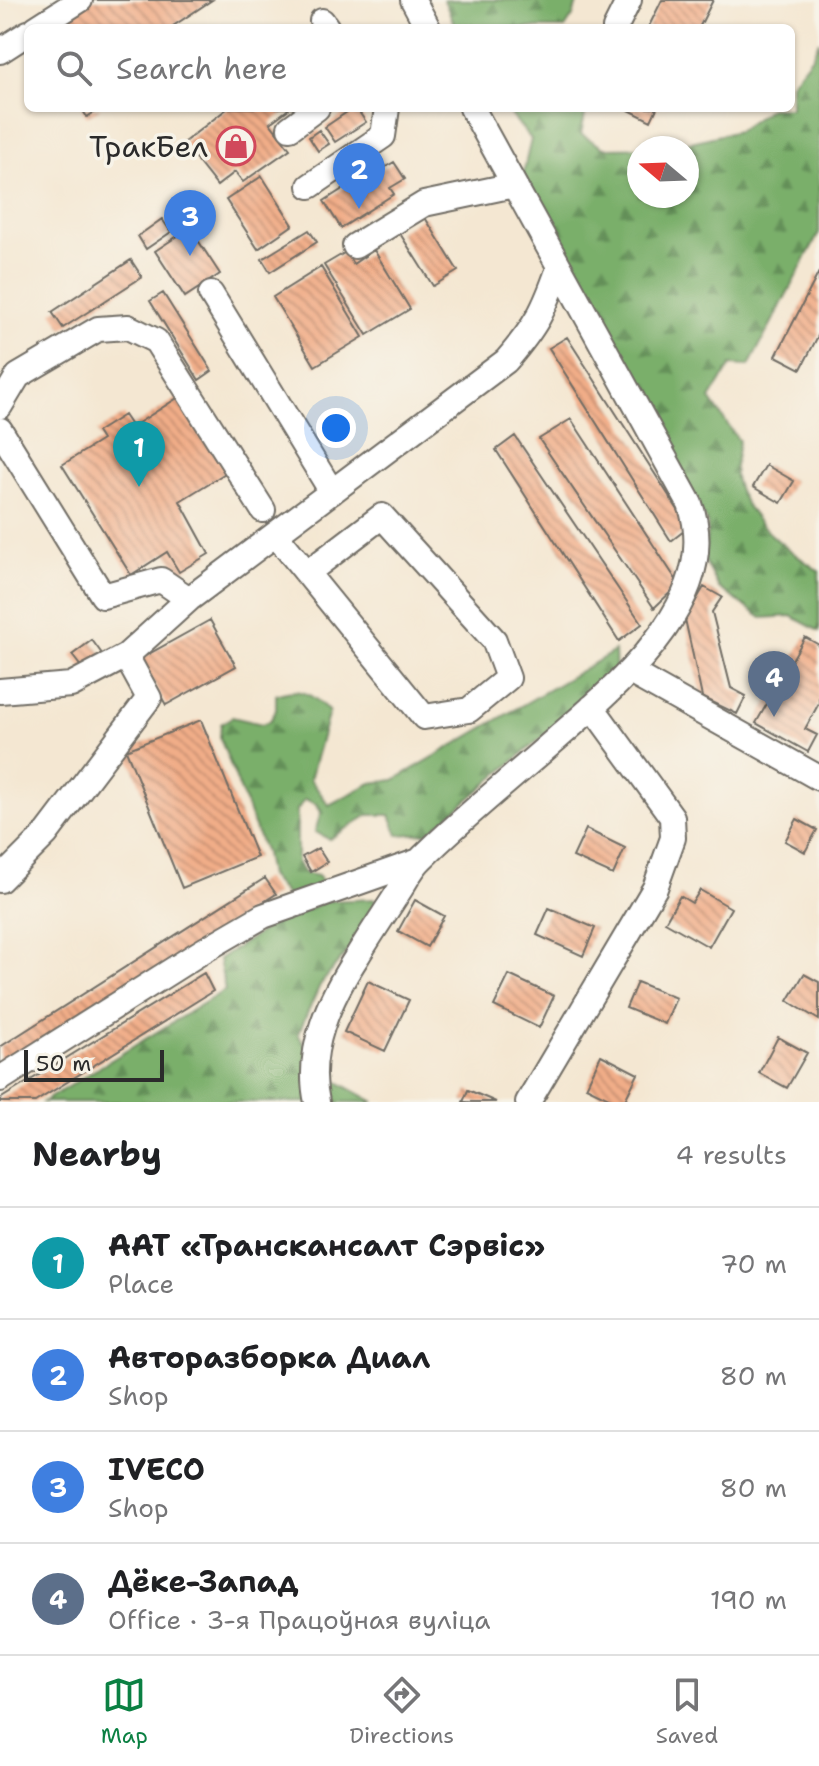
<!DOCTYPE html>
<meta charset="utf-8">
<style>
:root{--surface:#fff;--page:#f6f6f6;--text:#202124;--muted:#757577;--line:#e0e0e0;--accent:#0b8043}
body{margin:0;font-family:"Shantell Sans",sans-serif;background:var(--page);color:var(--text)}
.compass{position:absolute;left:627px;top:136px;width:72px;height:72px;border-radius:50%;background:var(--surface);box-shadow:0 2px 6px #0004;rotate:289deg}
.scale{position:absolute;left:24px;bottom:20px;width:140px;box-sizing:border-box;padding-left:8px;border:4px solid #2b2b2b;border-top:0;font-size:22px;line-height:28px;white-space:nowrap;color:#2b2b2b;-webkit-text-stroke:6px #f7f3e8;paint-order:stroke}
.you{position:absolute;left:336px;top:428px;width:28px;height:28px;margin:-20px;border:6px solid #fff;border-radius:50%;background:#1a73e8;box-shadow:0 0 0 12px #1a73e833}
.badge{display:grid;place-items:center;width:52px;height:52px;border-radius:50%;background:var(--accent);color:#fff;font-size:26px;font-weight:700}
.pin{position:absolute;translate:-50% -66px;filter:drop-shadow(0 2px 4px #0008)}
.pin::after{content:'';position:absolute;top:42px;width:28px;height:24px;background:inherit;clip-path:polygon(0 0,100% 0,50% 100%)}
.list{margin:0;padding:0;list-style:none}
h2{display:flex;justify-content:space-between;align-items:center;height:104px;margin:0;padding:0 32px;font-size:34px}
h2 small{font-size:26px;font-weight:400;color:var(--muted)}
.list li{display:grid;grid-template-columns:52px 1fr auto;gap:24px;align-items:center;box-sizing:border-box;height:112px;padding:0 32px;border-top:2px solid var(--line)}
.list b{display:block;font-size:30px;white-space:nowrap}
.list p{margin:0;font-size:26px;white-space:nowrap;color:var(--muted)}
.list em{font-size:26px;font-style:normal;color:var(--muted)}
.icon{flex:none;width:44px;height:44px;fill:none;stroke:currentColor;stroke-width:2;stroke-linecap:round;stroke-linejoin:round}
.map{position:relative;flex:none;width:819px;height:1102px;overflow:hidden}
.search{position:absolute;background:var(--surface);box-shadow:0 2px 6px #0004;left:24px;right:24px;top:24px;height:88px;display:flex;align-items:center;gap:20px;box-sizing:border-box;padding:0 28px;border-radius:12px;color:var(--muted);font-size:30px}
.sheet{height:552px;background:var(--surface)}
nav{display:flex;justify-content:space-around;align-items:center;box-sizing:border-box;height:112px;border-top:2px solid var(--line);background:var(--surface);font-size:22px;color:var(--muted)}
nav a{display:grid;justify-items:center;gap:4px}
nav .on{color:var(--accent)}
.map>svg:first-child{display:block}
.forest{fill:url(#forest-firs);stroke:#526d4b;stroke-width:2;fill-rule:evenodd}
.building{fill:url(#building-back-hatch)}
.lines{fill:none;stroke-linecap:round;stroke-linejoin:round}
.minor-casing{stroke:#716d65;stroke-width:28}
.minor{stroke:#fff;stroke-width:24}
.labels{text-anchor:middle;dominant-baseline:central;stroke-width:7;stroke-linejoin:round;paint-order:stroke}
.poi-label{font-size:30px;fill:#2b2b2b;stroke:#f7f3e8;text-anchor:end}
</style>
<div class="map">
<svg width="819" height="1102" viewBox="0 0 819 1102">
<defs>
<pattern id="forest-firs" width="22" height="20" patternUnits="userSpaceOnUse" patternTransform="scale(2)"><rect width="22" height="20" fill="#7aaf6b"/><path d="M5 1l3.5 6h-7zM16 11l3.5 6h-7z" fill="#648f58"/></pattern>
<pattern id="building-back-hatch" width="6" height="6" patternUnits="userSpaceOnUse" patternTransform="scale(2)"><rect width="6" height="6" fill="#f1ad88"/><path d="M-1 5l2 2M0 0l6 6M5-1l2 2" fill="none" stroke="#c38d6f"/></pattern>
</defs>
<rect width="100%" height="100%" fill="#f7f3e8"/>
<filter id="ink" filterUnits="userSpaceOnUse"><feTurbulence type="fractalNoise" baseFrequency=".0125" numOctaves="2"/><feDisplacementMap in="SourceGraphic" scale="16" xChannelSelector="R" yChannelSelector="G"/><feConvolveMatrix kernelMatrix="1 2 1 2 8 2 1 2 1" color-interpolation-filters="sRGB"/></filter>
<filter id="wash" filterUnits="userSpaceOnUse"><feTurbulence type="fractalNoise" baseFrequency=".006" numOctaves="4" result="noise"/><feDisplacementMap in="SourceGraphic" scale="32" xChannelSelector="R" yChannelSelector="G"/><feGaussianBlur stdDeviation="1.8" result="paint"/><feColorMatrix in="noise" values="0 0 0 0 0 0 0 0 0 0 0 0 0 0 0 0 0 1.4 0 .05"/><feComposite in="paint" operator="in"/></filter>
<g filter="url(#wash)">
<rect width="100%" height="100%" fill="#f4e7d2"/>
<path class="forest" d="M444 0H578L573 16 565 28H456Z
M819 41V233L749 366 731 365 710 399 739 441C738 452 733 468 735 478 745 520 786 549 819 571V631L791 616 762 618 719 588 704 559 708 524 570 278 523 174 531 139 505 108H582L586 110 581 134 604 148 669 147 738 131 770 108H791V83L812 56ZM639 148H687V196H639Z
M615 651 616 675 428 833 398 835 390 815H369L329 839 315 832 321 812 316 804 305 799 297 810V862L304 873 318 876 325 884 287 896 269 876 265 853 220 738 221 724 232 717 262 724 270 721 276 710V695C300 686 313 694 329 712L310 779 329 805 371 783 394 780Z
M376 899 373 920 320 985 298 1034 323 1074 374 1102H43L225 990 219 959 278 921 327 901Z"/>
<g id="blocks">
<path class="building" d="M87 0H212L170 28H45Z
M662 0H713L699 28H648Z
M81 108H101L87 117Z
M228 108H290L270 123 290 149 243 182 235 172 217 186 183 143Z
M353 108H356L366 122 335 142 325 127Z
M625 108H657L651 121Z
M319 130 329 144 318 151 309 137Z
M394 162 405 179 390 188 394 194 341 228 324 201 377 167 379 171Z
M262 176 293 225 258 249 226 200Z
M424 216 458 271 433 286 399 232Z
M162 219 171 232 146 249 138 236Z
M190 228 220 274 185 297 155 251Z
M309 230 317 242 270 272 262 259Z
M374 250 410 309 367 335 324 265 346 252 353 264Z
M131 260 142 277 63 328 52 312Z
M321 267 363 337 315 366 273 297Z
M819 272V334L801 369 776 356Z
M163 293 212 371 199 380 150 301Z
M567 337 689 527 671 541 549 348Z
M179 397 227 472 180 501 209 554 179 572 167 552 131 575 62 465 102 440 97 432 124 415 132 427Z
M571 419 679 584 654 608 539 439Z
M515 436 642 624 619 641 496 450Z
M766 465 794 481 781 503 753 487Z
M704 587 722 597 712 612 731 688 746 696 737 714 702 697 685 619Z
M210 620 236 666 166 705 140 659Z
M805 637 819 645V703L805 729 817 735 808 752 756 723Z
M92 640 105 658 85 672 72 655Z
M201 720 257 857 182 888 126 750Z
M797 819 817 830 805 852 785 841Z
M586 829 625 848 613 875 573 857Z
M318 848 327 862 311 872 302 857Z
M265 878 276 894 0 1070V1047Z
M700 890 731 908 709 947 665 922 680 896 692 903Z
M415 900 444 916 427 947 398 931Z
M549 908 595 928 583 956 537 935Z
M204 973 213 991 35 1102H0V1099Z
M804 974 819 982V1020L788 1001Z
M509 975 554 996 539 1028 494 1006Z
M368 981 409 1000 385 1051 344 1032Z
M637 982 676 998 665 1024 626 1008Z
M778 1037 807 1053 787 1088 759 1073Z
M601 1055 638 1074 624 1102H617L586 1087Z
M468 1090 496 1102H463Z"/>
</g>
</g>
<g filter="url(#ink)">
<use href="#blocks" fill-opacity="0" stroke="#716d65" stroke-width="2"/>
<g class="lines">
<defs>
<path id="minor" d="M413 0 428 28
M322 21 327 28
M36 28 80 0
M615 28 629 0
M0 51 28 33
M290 128 317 108
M310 186 383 136 387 108
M355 246 424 204 514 185
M211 294 332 492
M0 406 18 376 98 329 128 327 156 341 263 510
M0 430 103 596 161 580 189 599
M276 535 424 717 469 710 508 678 494 640 382 516 307 573
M630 672 819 778
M0 691 71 685 126 656 189 599 506 361C536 326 544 311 559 268
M0 880 46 834 149 698 126 656
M0 1079 201 952 263 916 419 861
M317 1102C305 1050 330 998 358 955 372 932 387 910 401 888 407 878 413 866 422 858 463 817 510 780 554 741 617 685 724 600 690 504L472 108
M528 1102 655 888 673 838 672 817 592 707"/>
</defs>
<use href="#minor" class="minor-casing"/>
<use href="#minor" class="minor"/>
</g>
</g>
<defs>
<symbol id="shop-ring" viewBox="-11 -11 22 22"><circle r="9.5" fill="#f7f3e8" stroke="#d1495b" stroke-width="1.5"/><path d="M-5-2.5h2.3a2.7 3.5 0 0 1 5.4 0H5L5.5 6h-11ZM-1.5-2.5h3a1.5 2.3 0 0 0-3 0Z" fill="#d1495b"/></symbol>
</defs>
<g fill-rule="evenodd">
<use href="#shop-ring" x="214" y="124" width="44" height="44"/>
</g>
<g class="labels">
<g class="poi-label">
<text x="208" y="146">ТракБел</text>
</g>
</g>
</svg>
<svg class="compass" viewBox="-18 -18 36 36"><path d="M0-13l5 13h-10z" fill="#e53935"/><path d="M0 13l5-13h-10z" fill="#757577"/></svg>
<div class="scale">50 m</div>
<div class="you"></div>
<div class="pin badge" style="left:139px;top:487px;background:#0f9aa8">1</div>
<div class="pin badge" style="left:359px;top:209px;background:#3f7fe0">2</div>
<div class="pin badge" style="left:190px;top:256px;background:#3f7fe0">3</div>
<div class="pin badge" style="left:774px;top:717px;background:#5c6f8a">4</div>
<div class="search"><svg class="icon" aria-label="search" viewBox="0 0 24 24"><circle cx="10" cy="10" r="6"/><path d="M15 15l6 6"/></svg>Search here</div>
</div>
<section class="sheet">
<h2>Nearby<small>4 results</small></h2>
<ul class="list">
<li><span class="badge" style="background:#0f9aa8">1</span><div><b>ААТ «Транскансалт Сэрвіс»</b><p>Place</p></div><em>70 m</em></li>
<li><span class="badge" style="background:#3f7fe0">2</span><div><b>Авторазборка Диал</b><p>Shop</p></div><em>80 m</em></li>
<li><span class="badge" style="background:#3f7fe0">3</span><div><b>IVECO</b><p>Shop</p></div><em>80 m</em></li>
<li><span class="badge" style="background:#5c6f8a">4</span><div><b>Дёке-Запад</b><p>Office · 3-я Працоўная вуліца</p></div><em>190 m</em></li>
</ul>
</section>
<nav>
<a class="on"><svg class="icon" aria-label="map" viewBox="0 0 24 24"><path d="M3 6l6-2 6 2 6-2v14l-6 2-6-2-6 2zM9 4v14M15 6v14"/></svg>Map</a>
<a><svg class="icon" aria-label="directions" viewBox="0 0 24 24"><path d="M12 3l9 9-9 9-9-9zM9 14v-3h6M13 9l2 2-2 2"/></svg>Directions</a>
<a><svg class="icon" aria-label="saved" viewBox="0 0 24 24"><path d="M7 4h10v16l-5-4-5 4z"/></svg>Saved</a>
</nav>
